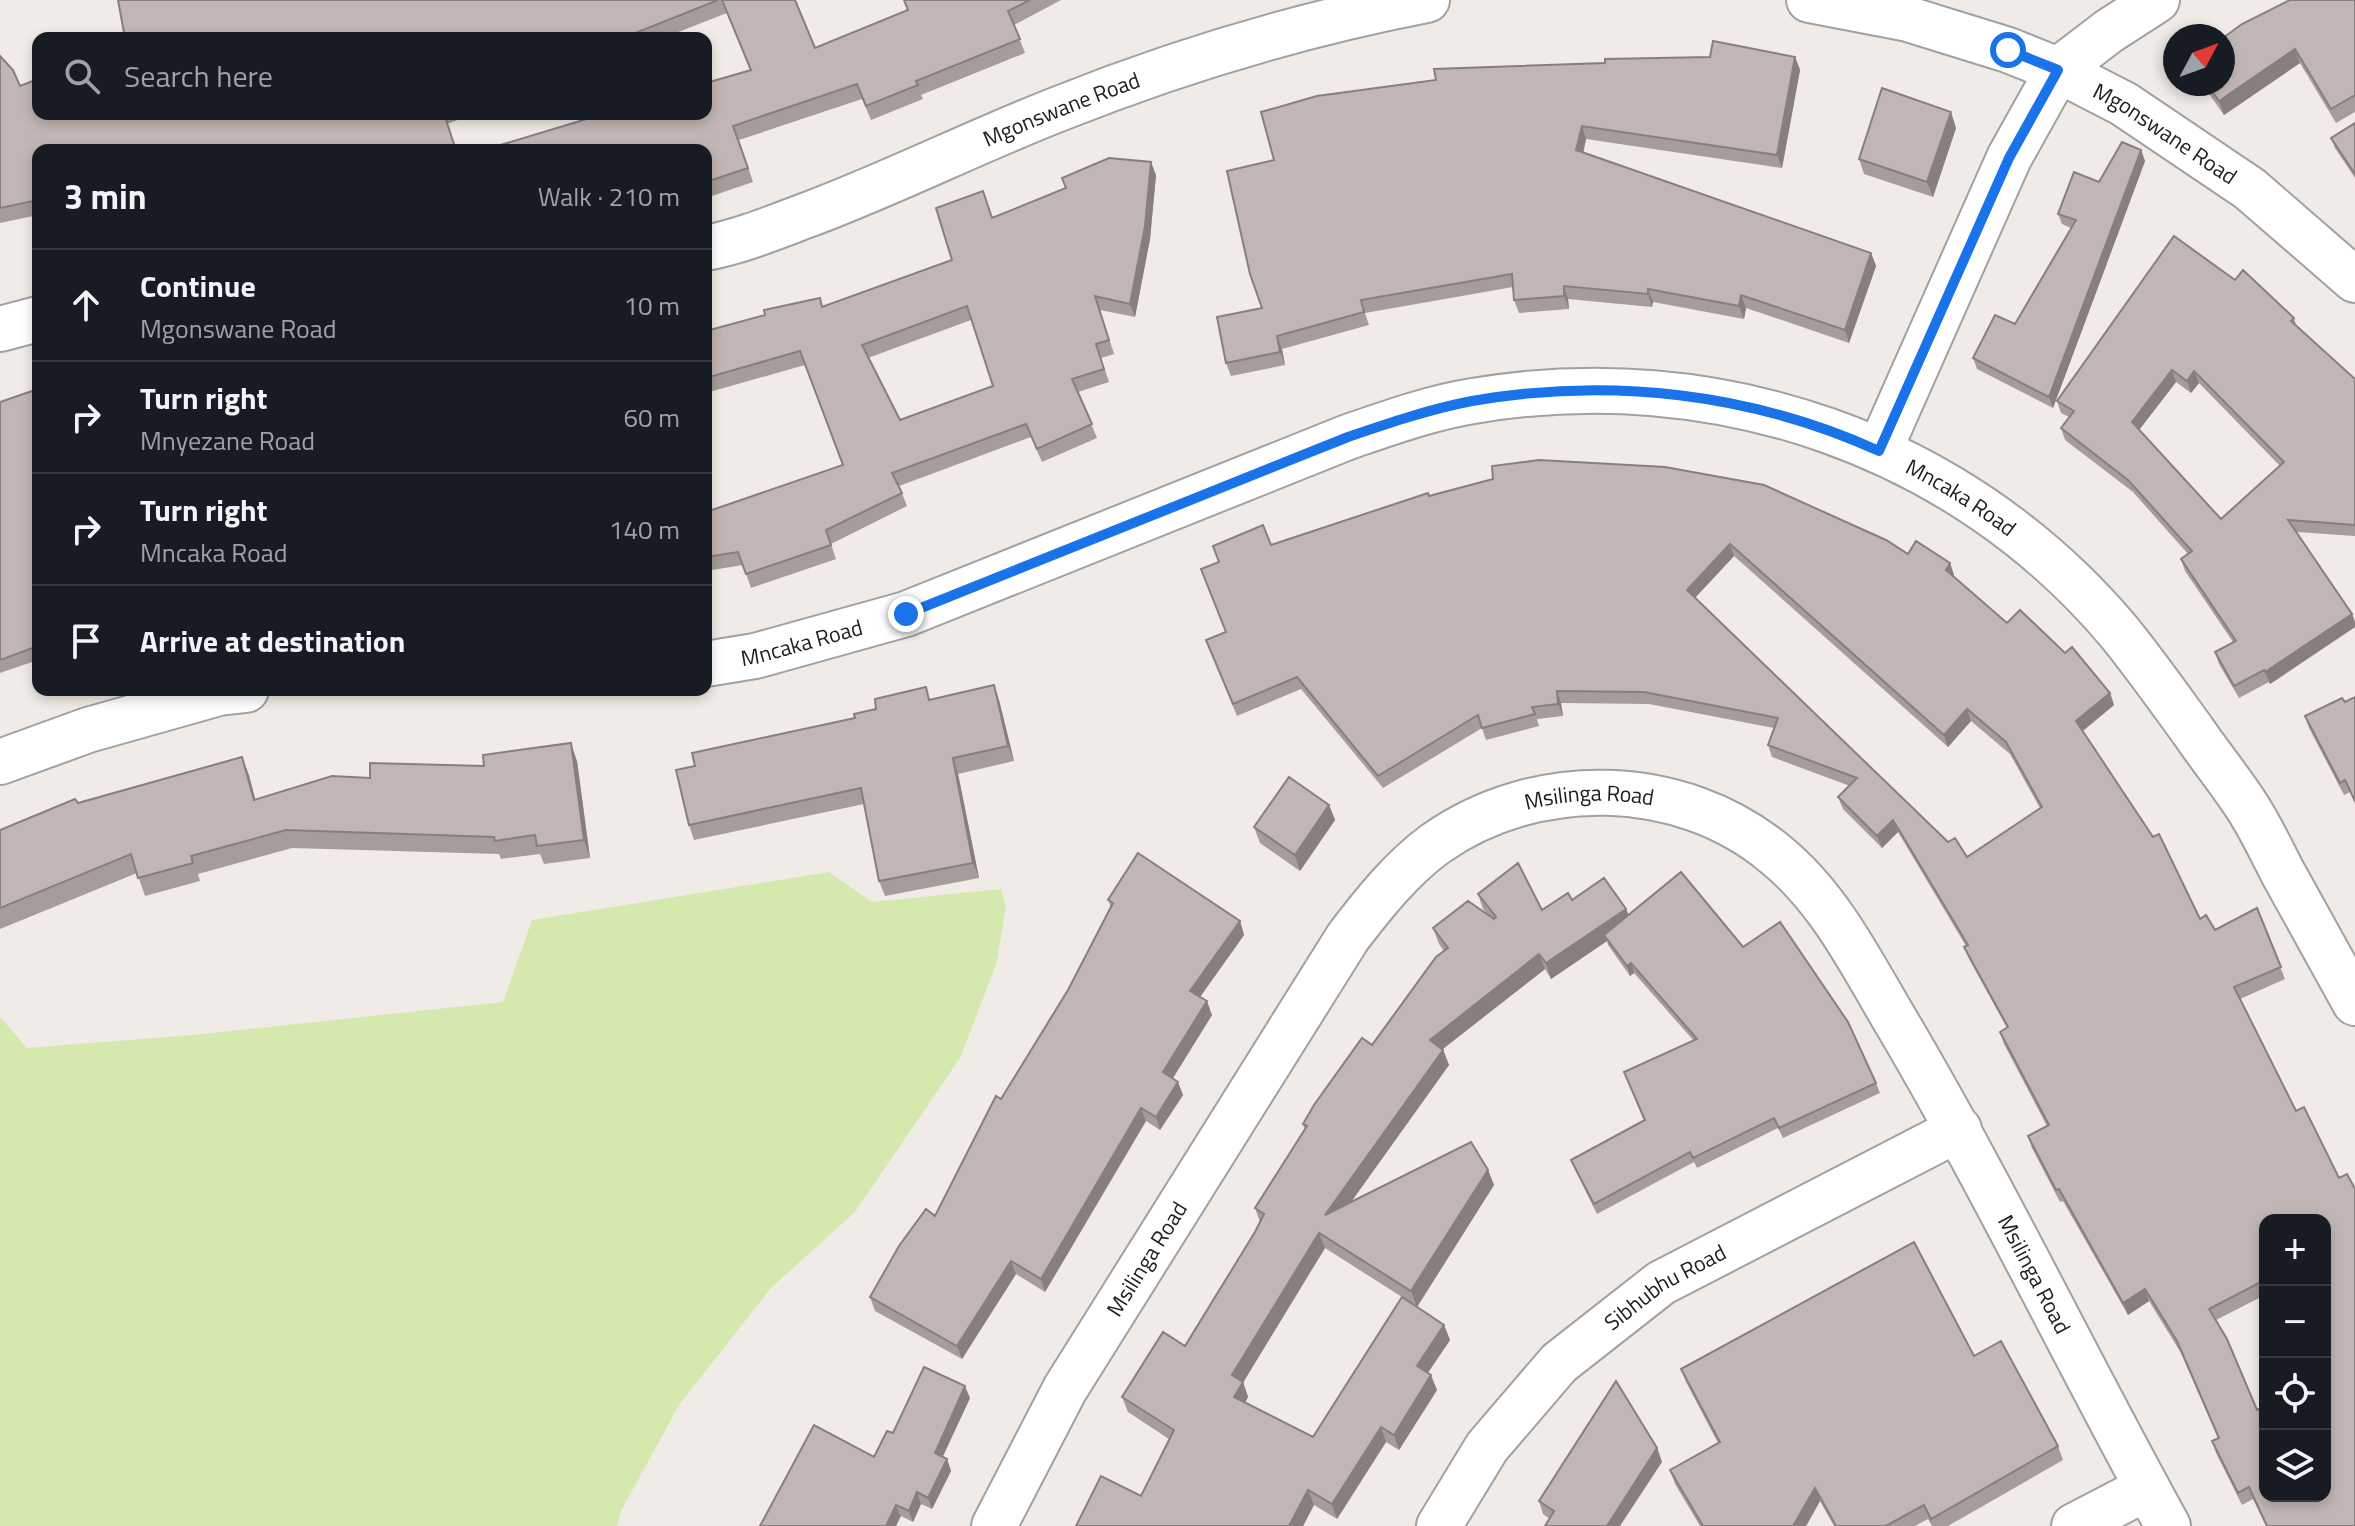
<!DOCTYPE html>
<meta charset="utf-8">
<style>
:root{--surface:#171b24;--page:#242831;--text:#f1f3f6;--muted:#9ea1a6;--line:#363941}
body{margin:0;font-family:"Titillium Web",sans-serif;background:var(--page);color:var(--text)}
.controls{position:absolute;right:24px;bottom:24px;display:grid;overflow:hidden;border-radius:16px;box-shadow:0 4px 12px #0003}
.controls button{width:72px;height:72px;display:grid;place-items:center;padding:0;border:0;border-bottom:2px solid var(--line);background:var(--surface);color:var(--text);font:40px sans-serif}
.compass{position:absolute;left:2163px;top:24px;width:72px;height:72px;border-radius:50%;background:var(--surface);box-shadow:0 4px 12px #0003;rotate:49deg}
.stop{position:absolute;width:24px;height:24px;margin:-18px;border:6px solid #1a73e8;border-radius:50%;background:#fff}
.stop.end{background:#1a73e8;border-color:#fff;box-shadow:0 2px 8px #0008}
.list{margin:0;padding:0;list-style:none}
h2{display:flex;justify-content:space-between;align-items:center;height:104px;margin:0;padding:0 32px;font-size:34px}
h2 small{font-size:26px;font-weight:400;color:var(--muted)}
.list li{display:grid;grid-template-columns:52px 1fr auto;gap:24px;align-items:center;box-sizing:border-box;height:112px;padding:0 32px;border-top:2px solid var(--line)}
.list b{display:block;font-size:30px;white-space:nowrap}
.list p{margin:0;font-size:26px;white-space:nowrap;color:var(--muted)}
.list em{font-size:26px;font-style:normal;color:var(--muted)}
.icon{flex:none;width:44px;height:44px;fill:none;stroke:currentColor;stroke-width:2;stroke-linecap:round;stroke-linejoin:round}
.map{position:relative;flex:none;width:2355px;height:1526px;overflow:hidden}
.search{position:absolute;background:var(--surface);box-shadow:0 4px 12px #0003;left:32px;top:32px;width:680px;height:88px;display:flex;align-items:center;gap:20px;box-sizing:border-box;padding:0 28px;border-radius:16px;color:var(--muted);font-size:30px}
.panel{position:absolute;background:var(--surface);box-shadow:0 4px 12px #0003;left:32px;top:144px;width:680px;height:552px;border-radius:16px}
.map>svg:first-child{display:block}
.grass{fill:#d5e9ae}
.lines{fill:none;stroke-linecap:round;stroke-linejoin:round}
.street-casing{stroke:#a1a1a1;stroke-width:48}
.street{stroke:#fff;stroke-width:44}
.wall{fill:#a69d9a;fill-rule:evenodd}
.shaded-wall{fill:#877f7d}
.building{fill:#c1b6b3;stroke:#877f7d;stroke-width:2;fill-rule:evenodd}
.route{stroke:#1a73e8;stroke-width:10}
.labels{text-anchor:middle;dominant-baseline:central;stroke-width:8;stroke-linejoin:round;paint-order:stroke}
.street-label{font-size:22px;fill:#202020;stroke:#fff}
</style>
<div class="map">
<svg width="2355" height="1526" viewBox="0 0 2355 1526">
<rect width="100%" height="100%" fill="#f0ebe6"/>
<path class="grass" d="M829 872 872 902 1001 889 1006 906 997 962 960 1058 855 1212 771 1288 679 1405 621 1511 617 1526H0V1017L27 1048 193 1035 503 1002 532 920Z"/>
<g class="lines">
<defs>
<g id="street">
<path id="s1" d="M1809 0 1908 19 2008 50 2058 70 2124 104 2250 189 2355 280"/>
<path id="s2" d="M706 248C742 241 775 227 810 214 895 182 976 141 1061 108 1179 61 1303 24 1427 0"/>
<path d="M0 329 38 319"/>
<path d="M1879 451 2009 158 2058 70 2109 31 2157 0"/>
<path id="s3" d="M706 664 755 656 906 614 1348 437C1389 423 1430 408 1473 401 1715 360 1960 443 2119 632 2145 664 2169 698 2193 731 2210 756 2229 779 2246 805 2260 826 2271 850 2283 873 2307 916 2331 960 2355 1003"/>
<path d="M0 762 88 730 219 693 246 690"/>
<path id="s4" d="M994 1526 1065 1389 1348 937C1374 903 1401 869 1435 844 1535 773 1680 775 1775 854 1832 900 1864 969 1901 1030 1996 1192 2077 1361 2168 1526"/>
<path id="s5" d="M1439 1526 1487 1447 1559 1363 1661 1283 1959 1129"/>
<path d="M2074 1526 2147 1488"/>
</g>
</defs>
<use href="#street" class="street-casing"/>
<use href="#street" class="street"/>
</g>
<path class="wall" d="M118 0H795L815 48 908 10 904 0H1061L1014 25 1025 53 921 95 923 99 871 120 862 99 739 140 753 182 706 198V150L750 70 727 13 663 38H125Z
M2355 0V112L2336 123 2300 63 2224 115 2202 84H2223Z
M0 56 38 114H473L447 124 38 150V215L0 223Z
M1710 57H1795L1800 70 1782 168 1586 139 1583 153 1871 253 1876 266 1849 343 1746 308 1744 319 1653 302 1652 307 1568 299 1569 309 1519 313 1514 300 1513 287 1365 313 1369 325 1282 349 1285 365 1231 376 1226 363 1262 308 1274 160 1605 63Z
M2355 123V178L2335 148 2331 138Z
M1956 128 1933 197 1864 174 1859 159Z
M2141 150 2145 161 2053 408 1977 369 1973 358 2015 324 2071 228 2062 224 2058 214Z
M1156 175 1150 239 1135 317 1100 310 1114 354 1101 358 1109 382 1078 392 1097 438 1042 462 1031 437 899 486 907 506 831 544 836 559 751 588 743 565 706 571V512L843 465 805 365 706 393V331L823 306 952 260 992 218 1065 188 1062 178ZM971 320 993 386 900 420 868 358Z
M2235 280 2294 318 2296 325 2355 379V536L2297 532 2352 614 2355 622V627L2270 684 2269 682 2239 698 2219 664 2215 652 2233 642 2185 571 2181 559 2188 554 2133 492 2065 440 2061 428 2069 417 2061 413 2057 401ZM2176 382 2191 393 2199 383 2280 466 2221 519 2139 430Z
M38 389V660L0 673V402Z
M1539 460 1665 467 1764 485 1886 540 1908 554 1916 541 1950 563 1954 575V577L2007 623 2020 610 2065 653 2072 647 2110 693 2114 705 2083 731 2153 837 2159 834 2200 919 2206 915 2215 930 2257 908 2285 979 2240 999 2296 1111 2304 1107 2339 1178 2347 1174 2355 1189V1526H2266L2253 1499 2242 1505 2216 1453 2212 1441 2218 1438 2181 1353 2149 1301 2128 1315 2063 1201 2060 1202 2032 1148 2028 1136 2047 1126 2004 1044 2000 1032 2007 1028 1969 959 1964 947 1966 946 1898 832 1882 848 1843 809 1838 797 1850 786 1772 757 1768 745 1774 728 1649 704 1561 703 1563 716 1537 719 1539 726 1486 740 1482 728 1383 788 1301 689 1237 716 1206 640 1226 632 1201 569 1219 562 1213 546 1263 525 1271 545 1428 493 1429 496 1493 479 1492 466ZM1734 556 1948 747 1971 721 2010 754 2040 808 1967 857 1955 838 1948 842 1695 598ZM2265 1220H2325V1370L2328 1375 2325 1377V1496H2265V1406L2257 1410 2227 1339 2216 1320 2265 1295Z
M2355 697V804L2350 792 2344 795 2309 728 2305 716Z
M930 700H999L1014 761 958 774 979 878 885 896 879 881 864 804 694 840 689 825 695 766 855 718Z
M242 757 255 799 370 778 484 766 577 761 590 858 544 864 540 854 501 859 499 854 292 848 198 874 200 881 145 896 137 873 0 929V830L78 803Z
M1329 805 1335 820 1300 871 1260 843 1254 827Z
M1478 894 1542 910 1572 900 1626 909 1629 915 1743 947 1876 1083 1880 1093 1783 1138 1778 1128 1697 1168 1694 1162 1597 1214 1575 1170 1571 1160 1644 1121 1624 1072 1694 1041 1634 973 1630 976 1608 945 1607 941 1551 979 1545 969 1443 1049 1449 1065 1351 1202 1488 1170 1494 1185 1417 1307 1444 1325 1450 1340 1428 1373 1437 1390 1399 1450 1386 1442 1337 1519 1314 1505 1303 1526H1076L1141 1496 1169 1439 1128 1412 1122 1397 1185 1346 1255 1232 1260 1222 1255 1208 1305 1130 1303 1124 1372 1045 1444 951 1439 944 1433 928 1488 915 1483 909ZM1325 1248 1402 1297 1313 1437 1245 1403 1248 1397 1243 1382Z
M1108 900 1240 921 1244 935 1200 997 1212 1015 1173 1078 1183 1095 1160 1130 1146 1121 1045 1292 1016 1274 962 1359 875 1311 870 1297 935 1216 1001 1099 1068 990 1111 907Z
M1974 1356 2058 1446 2063 1460 1948 1526H1932L1928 1519 1915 1526H1834L1820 1501 1806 1526H1700L1675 1484 1670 1470 1718 1443 1686 1382 1681 1369Z
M970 1398 942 1457 947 1459 951 1471 932 1509 921 1504 913 1522 901 1516 874 1457 893 1433Z
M1657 1448 1662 1462 1550 1519 1543 1514 1539 1501Z"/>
<path class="shaded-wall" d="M2295 49 2300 63 2224 115 2219 101Z
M1795 57 1800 70 1782 168 1777 155Z
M1951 112 1956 128 1933 197 1927 182Z
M1582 126 1586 139 1581 163 1576 150Z
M2141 150 2145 161 2053 408 2049 397Z
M1151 162 1156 175 1150 239 1135 317 1130 304Z
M1871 253 1876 266 1849 343 1845 330Z
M1564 286 1568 299 1569 309 1564 296Z
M1648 289 1653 302 1652 307 1648 294Z
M1741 295 1746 308 1744 319 1739 306Z
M1277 336 1282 349 1285 365 1280 352Z
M2172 370 2176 382 2136 434 2132 422Z
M2194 371 2199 383 2191 393 2187 381Z
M1730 544 1734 556 1691 602 1687 590Z
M1950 563 1954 575 1950 582 1946 570Z
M2352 614 2355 622V627L2270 684 2265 672Z
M994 685 999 700 1014 761 1008 746Z
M1557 691 1561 703 1563 716 1558 704Z
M2110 693 2114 705 2080 733 2076 721Z
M1967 709 1971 721 1948 747 1944 735Z
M571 743 577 761 590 858 584 840Z
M242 757 249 775 260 817 254 800Z
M953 758 958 774 979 878 973 863Z
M1329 805 1335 820 1300 871 1295 855Z
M1893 820 1898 832 1882 848 1877 836Z
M1626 909 1632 924 1604 935 1607 941 1551 979 1546 963Z
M1240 921 1244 935 1195 1004 1190 991Z
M1539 954 1545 969 1435 1055 1430 1040Z
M1631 963 1634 973 1630 976 1627 966Z
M1207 1001 1212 1015 1168 1086 1163 1072Z
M1443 1050 1449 1065 1331 1230 1325 1215Z
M1178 1082 1183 1095 1160 1130 1156 1117Z
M1141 1108 1146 1121 1045 1292 1041 1279Z
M1488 1170 1494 1185 1417 1307 1411 1291Z
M1319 1233 1325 1248 1238 1391 1232 1375Z
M1011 1261 1016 1274 962 1359 957 1346Z
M2145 1289 2149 1301 2128 1315 2123 1303Z
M1444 1325 1450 1340 1422 1381 1417 1366Z
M1431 1375 1437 1390 1399 1450 1394 1435Z
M1243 1382 1248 1397 1239 1412 1234 1397Z
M965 1386 970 1398 939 1465 935 1453Z
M1381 1427 1386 1442 1337 1519 1332 1504Z
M1657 1448 1662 1462 1620 1526H1607Z
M947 1459 951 1471 932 1509 928 1498Z
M1815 1488 1820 1501 1806 1526H1793Z
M1308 1490 1314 1505 1303 1526H1289Z
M917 1492 921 1504 913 1522 909 1511Z
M896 1505 901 1516 896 1526H886Z"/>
<path class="building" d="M118 0H718L623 38H125Z
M722 0H795L815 48 908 10 904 0H1030L1008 11 1020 39 916 81 918 85 866 106 857 84 733 126 748 168 706 182V150H484L603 114H706V83L751 70Z
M2290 0H2355V95L2331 109 2295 49 2219 101 2207 84H2223V38L2242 24Z
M1713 41 1795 57 1777 155 1582 126 1576 150 1871 253 1845 330 1741 295 1739 306 1648 289V294L1564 286V296L1514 300 1512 274 1361 300 1364 312 1277 336 1280 352 1226 363 1217 317 1262 308 1250 274 1227 171 1274 160 1261 112 1317 96 1436 80 1434 69 1605 63V59L1710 57Z
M0 56 13 70 20 86 38 79V114H444L456 150H38V200L0 208Z
M1882 88 1951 112 1927 182 1859 159Z
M2355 123V174L2331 138Z
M2122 142 2141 150 2049 397 1973 358 1995 315 2015 324 2076 220 2058 214 2074 172 2099 182Z
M1109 158 1151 162 1145 226 1130 304 1095 296 1109 340 1096 344 1104 369 1072 379 1092 424 1037 449 1026 424 892 473 902 493 826 530 831 545 746 574 738 552 706 557V512L843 465 800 351 706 378V331L765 315 764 310 820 298 822 307 952 260 936 208 983 191 992 218 1066 188 1062 178ZM967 306 993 386 900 420 862 345Z
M2174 236 2235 280 2243 270 2294 318 2291 321 2355 379V525L2288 520 2352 614 2265 672 2264 670 2234 686 2215 652 2236 641 2181 559 2192 551 2128 480 2061 428 2074 411 2057 401ZM2172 370 2187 381 2194 371 2284 462 2221 519 2132 422Z
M38 389V646L0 660V402Z
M1539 460 1665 467 1764 485 1886 540 1908 554 1916 541 1950 563 1946 570 2007 623 2020 610 2065 653 2072 647 2110 693 2076 721 2153 837 2159 834 2200 919 2206 915 2215 930 2257 908 2281 967 2234 987 2296 1111 2304 1107 2339 1178 2347 1174 2355 1189V1526H2267L2249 1487 2238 1493 2212 1441 2219 1438 2177 1341 2145 1289 2123 1303 2059 1189 2056 1190 2028 1136 2049 1125 2000 1032 2008 1027 1964 947 1968 945 1893 820 1877 836 1838 797 1857 778 1768 745 1778 718 1644 692 1557 691 1558 704 1532 707 1535 714 1482 728 1478 715 1378 776 1297 677 1233 704 1206 640 1226 632 1201 569 1219 562 1213 546 1263 525 1271 545 1428 493 1429 496 1493 479 1492 466ZM1730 544 1944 735 1967 709 2006 742 2042 807 1967 857 1955 838 1948 842 1687 590ZM2265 1220H2325V1366L2329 1375 2325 1377V1496H2265V1406L2257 1410 2227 1339 2209 1309 2265 1280Z
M994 685 1008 746 953 758 973 863 879 881 861 788 689 825 676 770 695 766 692 753 855 718 854 714 876 709 875 699 926 687 929 700Z
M2355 697V801L2345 780 2340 783 2305 716 2342 698 2345 702Z
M571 743 584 840 537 846 535 835 495 841 494 837 286 830 191 856 193 863 138 878 131 854 0 908V830L75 799 78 803 242 757 254 800 332 776 370 778V763L484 766 483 755Z
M1289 777 1329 805 1295 855 1254 827Z
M1138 853 1240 921 1190 991 1207 1001 1163 1072 1178 1082 1156 1117 1141 1108 1041 1279 1011 1261 957 1346 870 1297 899 1246 926 1209 935 1216 996 1096 1001 1099 1068 990 1113 903 1108 900Z
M1518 863 1542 910 1568 893 1572 900 1604 878 1626 909 1546 963 1539 954 1430 1040 1443 1050 1325 1215 1471 1142 1488 1170 1411 1291 1319 1233 1232 1375 1243 1382 1234 1397 1313 1437 1402 1297 1444 1325 1417 1366 1431 1375 1394 1435 1381 1427 1332 1504 1308 1490 1289 1526H1076L1101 1476 1141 1496 1174 1430 1122 1397 1163 1332 1185 1346 1255 1232 1264 1214 1255 1208 1307 1126 1303 1124 1314 1105 1362 1038 1372 1045 1436 957 1448 948 1433 928 1468 901 1494 919 1496 917 1478 894Z
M1681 872 1743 947 1780 922 1848 1022 1876 1083 1779 1128 1774 1118 1693 1158 1690 1152 1594 1204 1571 1160 1645 1120 1624 1072 1697 1039 1631 963 1627 966 1604 935Z
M1914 1242 1974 1356 2001 1341 2058 1446 1931 1519 1924 1505 1886 1526H1836L1815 1488 1793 1526H1703L1670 1470 1720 1442 1681 1369Z
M924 1367 965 1386 935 1453 947 1459 928 1498 917 1492 909 1511 896 1505 886 1526H760L814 1425 874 1457 887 1431 893 1433Z
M1616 1381 1657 1448 1607 1526H1545L1554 1511 1539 1501Z"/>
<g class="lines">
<path class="route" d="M906 614 1348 437C1389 423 1430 409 1472 401 1610 377 1751 393 1879 451L2009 158 2058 70 2008 50"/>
</g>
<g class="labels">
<g class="street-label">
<text stroke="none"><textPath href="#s2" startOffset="382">Mgonswane Road</textPath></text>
<text stroke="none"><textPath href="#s1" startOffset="384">Mgonswane Road</textPath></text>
<text stroke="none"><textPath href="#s3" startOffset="1322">Mncaka Road</textPath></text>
<text stroke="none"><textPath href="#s3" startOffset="98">Mncaka Road</textPath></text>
<text stroke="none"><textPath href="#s4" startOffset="980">Msilinga Road</textPath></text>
<text stroke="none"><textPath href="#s4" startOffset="308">Msilinga Road</textPath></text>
<text stroke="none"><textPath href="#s4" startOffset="1676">Msilinga Road</textPath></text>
<text stroke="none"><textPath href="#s5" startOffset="334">Sibhubhu Road</textPath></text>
</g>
</g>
</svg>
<div class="controls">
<button>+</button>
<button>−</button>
<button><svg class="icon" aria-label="locate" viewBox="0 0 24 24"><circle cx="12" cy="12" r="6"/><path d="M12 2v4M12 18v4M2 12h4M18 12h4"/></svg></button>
<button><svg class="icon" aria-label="layers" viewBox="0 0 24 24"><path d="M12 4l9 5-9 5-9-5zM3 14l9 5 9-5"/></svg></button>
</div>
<svg class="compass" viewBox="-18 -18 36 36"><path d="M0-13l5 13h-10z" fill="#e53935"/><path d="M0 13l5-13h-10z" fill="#9ea1a6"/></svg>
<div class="stop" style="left:2008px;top:50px"></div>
<div class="stop end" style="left:906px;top:614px"></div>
<div class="search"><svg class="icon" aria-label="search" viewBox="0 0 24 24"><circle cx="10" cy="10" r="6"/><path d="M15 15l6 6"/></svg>Search here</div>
<section class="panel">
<h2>3 min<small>Walk · 210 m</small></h2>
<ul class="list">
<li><svg class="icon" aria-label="ahead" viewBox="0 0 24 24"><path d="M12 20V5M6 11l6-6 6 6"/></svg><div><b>Continue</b><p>Mgonswane Road</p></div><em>10 m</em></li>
<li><svg class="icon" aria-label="right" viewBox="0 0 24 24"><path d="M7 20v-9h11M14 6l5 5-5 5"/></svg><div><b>Turn right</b><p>Mnyezane Road</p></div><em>60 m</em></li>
<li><svg class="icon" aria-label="right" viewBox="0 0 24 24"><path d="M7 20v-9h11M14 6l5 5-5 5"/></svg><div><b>Turn right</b><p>Mncaka Road</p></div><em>140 m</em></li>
<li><svg class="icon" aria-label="arrive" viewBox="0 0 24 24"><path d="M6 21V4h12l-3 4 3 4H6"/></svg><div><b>Arrive at destination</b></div></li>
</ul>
</section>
</div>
